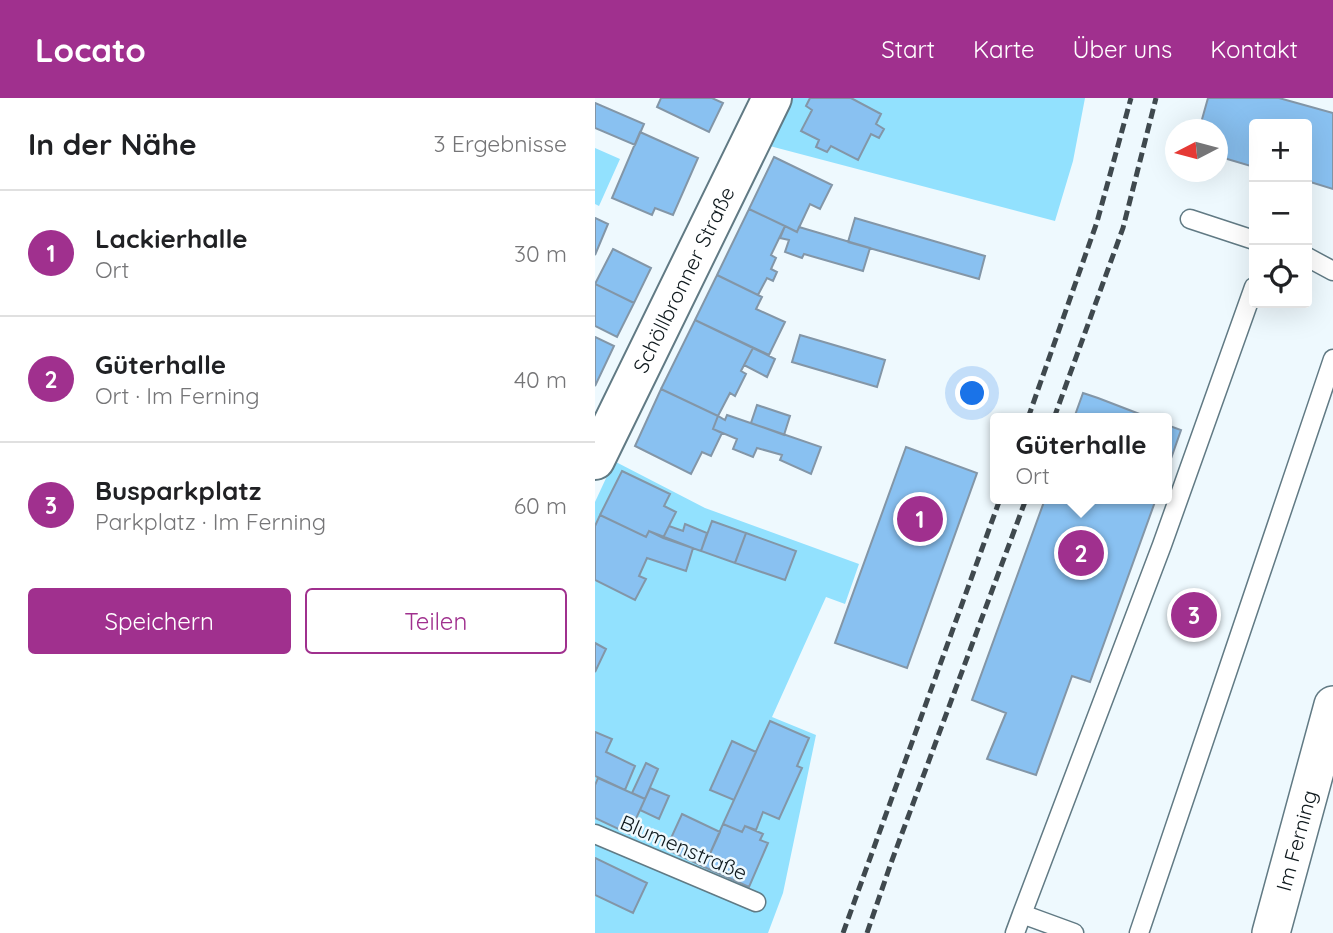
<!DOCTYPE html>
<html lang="de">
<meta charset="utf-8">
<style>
:root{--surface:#fff;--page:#f6f6f6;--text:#202124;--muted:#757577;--line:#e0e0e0;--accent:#a0308e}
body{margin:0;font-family:Quicksand,sans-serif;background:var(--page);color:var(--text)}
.controls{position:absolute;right:21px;top:21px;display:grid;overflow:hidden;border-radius:7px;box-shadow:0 7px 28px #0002}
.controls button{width:63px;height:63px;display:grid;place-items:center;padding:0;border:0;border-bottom:2px solid var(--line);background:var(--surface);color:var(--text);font:35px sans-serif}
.compass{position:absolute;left:570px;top:21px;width:63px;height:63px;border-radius:50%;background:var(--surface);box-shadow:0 7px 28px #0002;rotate:264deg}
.you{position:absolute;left:378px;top:296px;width:24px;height:24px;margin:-18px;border:5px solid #fff;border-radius:50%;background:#1a73e8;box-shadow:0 0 0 10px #1a73e833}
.badge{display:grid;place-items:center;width:46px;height:46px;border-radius:50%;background:var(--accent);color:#fff;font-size:23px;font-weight:700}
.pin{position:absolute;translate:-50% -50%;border:4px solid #fff;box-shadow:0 2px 7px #0006}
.popup{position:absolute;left:395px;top:315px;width:182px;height:91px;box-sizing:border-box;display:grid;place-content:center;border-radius:7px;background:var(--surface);filter:drop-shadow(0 2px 5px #0005);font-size:23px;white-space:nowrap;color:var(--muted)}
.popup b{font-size:26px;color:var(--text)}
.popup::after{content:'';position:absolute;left:50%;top:100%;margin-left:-14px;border:14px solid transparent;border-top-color:var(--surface)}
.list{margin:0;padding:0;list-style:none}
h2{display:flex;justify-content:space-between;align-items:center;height:91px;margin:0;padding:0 28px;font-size:30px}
h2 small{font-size:23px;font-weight:400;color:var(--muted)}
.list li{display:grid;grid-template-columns:46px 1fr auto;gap:21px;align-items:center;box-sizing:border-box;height:126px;padding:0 28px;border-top:2px solid var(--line)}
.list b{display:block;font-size:26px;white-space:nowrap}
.list p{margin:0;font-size:23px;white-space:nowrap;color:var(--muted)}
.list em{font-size:23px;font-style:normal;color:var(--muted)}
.actions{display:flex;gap:14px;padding:21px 28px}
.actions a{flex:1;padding:16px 0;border:2px solid var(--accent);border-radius:7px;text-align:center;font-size:24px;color:var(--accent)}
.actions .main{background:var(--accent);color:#fff}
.icon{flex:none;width:38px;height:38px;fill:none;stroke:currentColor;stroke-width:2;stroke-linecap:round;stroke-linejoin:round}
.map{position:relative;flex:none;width:738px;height:835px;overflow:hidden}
header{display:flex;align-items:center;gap:42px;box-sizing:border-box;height:98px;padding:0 35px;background:var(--accent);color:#fff}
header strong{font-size:33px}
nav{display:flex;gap:38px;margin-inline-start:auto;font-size:24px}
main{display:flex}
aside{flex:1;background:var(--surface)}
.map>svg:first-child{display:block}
.green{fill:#92e1fe}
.building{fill:#89c1f1;stroke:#8396a7;stroke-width:2}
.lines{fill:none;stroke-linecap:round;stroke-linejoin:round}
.lane-casing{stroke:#617a84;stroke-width:21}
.street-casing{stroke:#617a84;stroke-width:40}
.secondary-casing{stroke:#617a84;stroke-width:42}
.lane{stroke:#fff;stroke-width:18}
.street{stroke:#fff;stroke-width:37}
.secondary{stroke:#fff;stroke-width:38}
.rail{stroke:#3f494e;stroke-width:5;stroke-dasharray:10 5;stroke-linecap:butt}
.labels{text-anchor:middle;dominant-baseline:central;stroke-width:5;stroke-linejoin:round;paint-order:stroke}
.street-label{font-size:21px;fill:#0e181c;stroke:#eef9fe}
</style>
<header>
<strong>Locato</strong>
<nav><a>Start</a><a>Karte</a><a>Über uns</a><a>Kontakt</a></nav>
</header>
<main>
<aside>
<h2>In der Nähe<small>3 Ergebnisse</small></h2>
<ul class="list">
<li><span class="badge">1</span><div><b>Lackierhalle</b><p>Ort</p></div><em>30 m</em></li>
<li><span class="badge">2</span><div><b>Güterhalle</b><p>Ort · Im Ferning</p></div><em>40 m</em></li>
<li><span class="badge">3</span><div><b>Busparkplatz</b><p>Parkplatz · Im Ferning</p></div><em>60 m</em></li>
</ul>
<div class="actions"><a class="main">Speichern</a><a>Teilen</a></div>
</aside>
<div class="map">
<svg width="738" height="835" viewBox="0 0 738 835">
<rect width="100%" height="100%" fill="#eef9fe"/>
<path class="green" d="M196 0H490L478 63 460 123 171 47Z
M0 50 25 61 4 108 0 106Z
M19 363 110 410 264 466 250 506 231 499 177 619 221 637 188 795 173 835H0V404Z"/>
<path class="building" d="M66 0H117L128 5 114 34 62 9Z
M215 0H256L286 16 281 26 289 31 284 40 276 36 263 62 236 48 232 54 221 49 224 42 206 33 217 12 211 8Z
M613 0H684L738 15V91L712 83V26H659V69L622 58V32H604Z
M0 5 49 26 40 47 0 30Z
M45 34 103 60 78 117 60 110 57 117 17 100Z
M179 59 237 87 225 111 215 106 202 134 154 111Z
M154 111 190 128 176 157 181 160 176 171 182 174 178 183 172 180 163 197 122 177Z
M0 120 13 126 0 157Z
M260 120 390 158 384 181 253 144Z
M190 128 202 134 204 129 275 150 268 173 209 156 207 160 190 154 194 142 185 140Z
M18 151 56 170 39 205 0 186Z
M122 177 167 199 161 211 190 224 174 257 100 222Z
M0 186 39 205 22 239 0 228Z
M100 222 158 250 146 273 151 276 140 298 135 295 123 318 66 291Z
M205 237 290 262 282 289 197 264Z
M0 239 19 248 0 288Z
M158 250 180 261 172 279 149 267Z
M66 291 123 318 118 331 127 335 116 358 107 354 96 376 40 348Z
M488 295 503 300 555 320H479Z
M162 307 195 318 189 337 156 325Z
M132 317 226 349 216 376 185 362 187 357 162 350 158 359 138 351 142 341 118 331 123 318 130 322Z
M572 327 586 332 572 372Z
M311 349 382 375 312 570 240 545Z
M27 373 75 396 69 408 81 414 68 440 54 433 51 439 5 417Z
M450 401H561L495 584 477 578 441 677 392 661 411 615 377 602Z
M5 417 51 439 54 433 98 450 91 473 52 460 44 478 51 481 40 502 0 482V428Z
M117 423 151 435 140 465 106 453Z
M90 426 112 435 106 453 68 440 74 428 88 433Z
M151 435 201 453 190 482 140 465Z
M0 545 11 551 0 574Z
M175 623 214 640 202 668 207 670 184 721 168 714 161 732 150 728 147 734 128 726Z
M0 634 17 641 11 654 40 668 30 692 0 678Z
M137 643 161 654 139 702 115 692Z
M51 665 63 671 50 701 37 695Z
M3 680 50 701 34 736 0 720V687Z
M55 690 74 698 64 721 45 712Z
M87 716 125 734 109 769 71 751Z
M128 726 147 734 150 728 168 736 165 742 173 745 154 789 109 769Z
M0 760 52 785 38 815 0 797Z"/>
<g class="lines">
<defs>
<path id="lane" d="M595 121 659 142
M712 159 738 173
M0 736 161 804
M427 816 567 447 659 189
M420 835 427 816 479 835
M544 835 738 261"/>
<g id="street">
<path id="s1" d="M676 835 738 607"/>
</g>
<g id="secondary">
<path id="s2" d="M0 362 177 0"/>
</g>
</defs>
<use href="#lane" class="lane-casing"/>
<use href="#street" class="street-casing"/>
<use href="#secondary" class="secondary-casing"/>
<use href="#lane" class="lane"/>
<use href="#street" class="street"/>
<use href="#secondary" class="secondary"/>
<path class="rail" d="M433 320 502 124 536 0
M459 320 528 130 561 0
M248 835 405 401
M272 835 296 765 431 401"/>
</g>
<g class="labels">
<g class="street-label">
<text stroke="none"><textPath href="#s2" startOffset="201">Schöllbronner Straße</textPath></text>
<text stroke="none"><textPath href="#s1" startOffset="96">Im Ferning</textPath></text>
<text transform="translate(89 749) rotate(23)">Blumenstraße</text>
</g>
</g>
</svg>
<div class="controls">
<button>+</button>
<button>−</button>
<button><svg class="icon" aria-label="locate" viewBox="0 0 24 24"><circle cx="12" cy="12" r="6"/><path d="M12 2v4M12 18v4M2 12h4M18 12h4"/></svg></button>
</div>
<svg class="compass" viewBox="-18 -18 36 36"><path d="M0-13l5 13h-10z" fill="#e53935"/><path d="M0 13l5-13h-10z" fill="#757577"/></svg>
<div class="you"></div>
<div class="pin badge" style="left:325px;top:421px">1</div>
<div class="pin badge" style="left:486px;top:455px">2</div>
<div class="popup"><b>Güterhalle</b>Ort</div>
<div class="pin badge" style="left:599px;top:517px">3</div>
</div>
</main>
